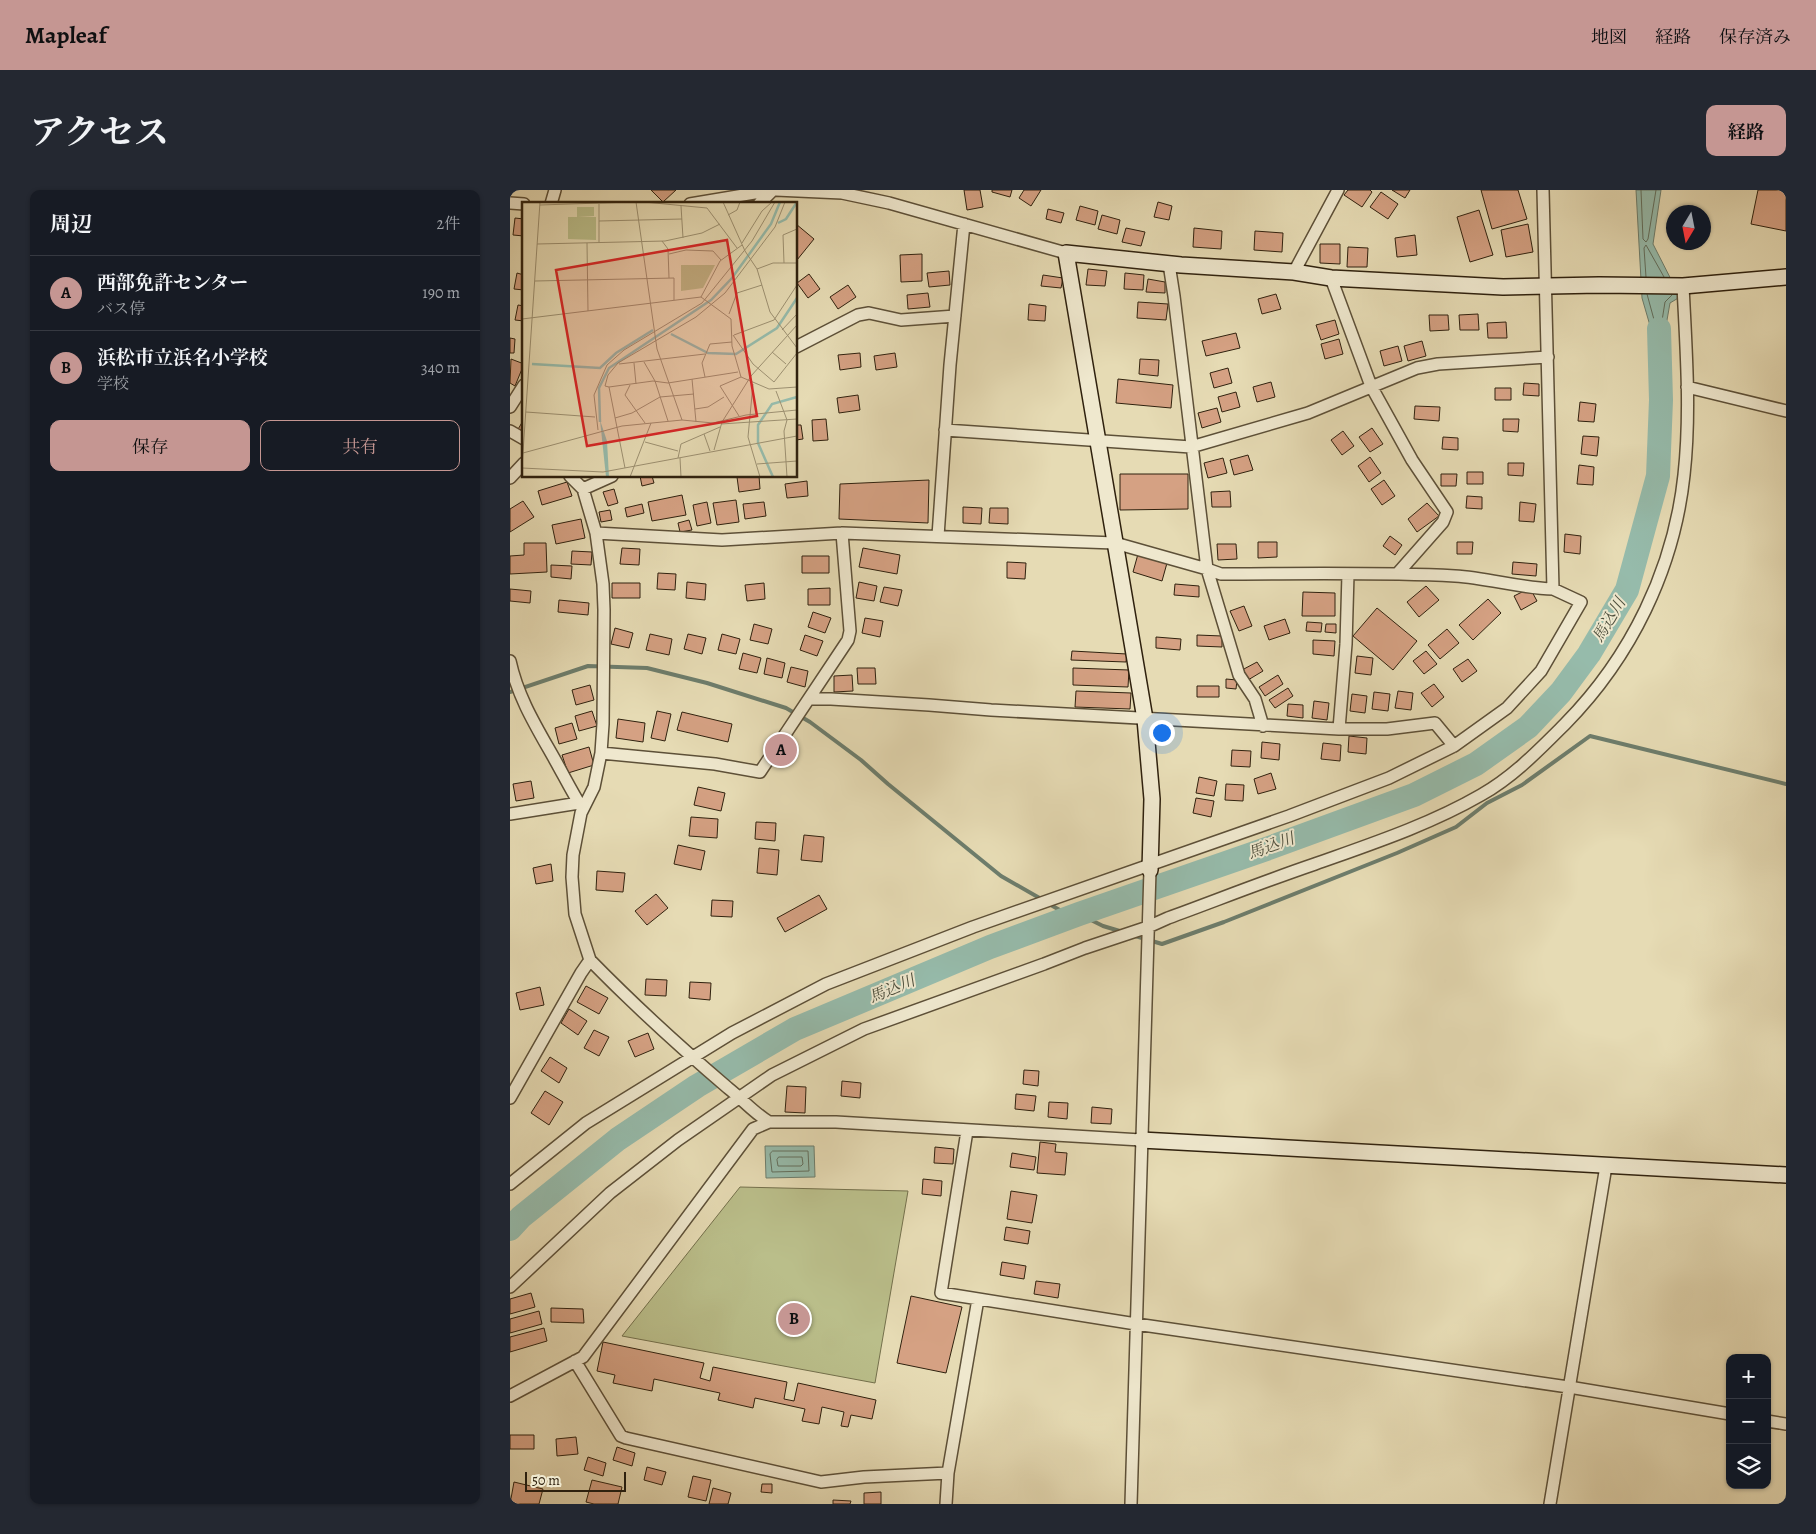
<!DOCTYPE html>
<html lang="ja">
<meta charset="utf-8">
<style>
:root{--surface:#171b24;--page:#242831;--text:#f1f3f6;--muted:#9ea1a6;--line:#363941;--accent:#c59692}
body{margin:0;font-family:Alegreya,"Noto Serif JP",serif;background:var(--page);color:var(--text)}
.controls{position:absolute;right:15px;bottom:15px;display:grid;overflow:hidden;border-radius:10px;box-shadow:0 1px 4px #0004}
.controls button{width:45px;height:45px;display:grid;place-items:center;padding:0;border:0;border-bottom:1px solid var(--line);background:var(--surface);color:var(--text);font:25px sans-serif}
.compass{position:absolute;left:1156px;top:15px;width:45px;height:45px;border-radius:50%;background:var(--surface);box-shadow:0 1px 4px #0004;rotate:190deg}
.scale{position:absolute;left:15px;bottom:12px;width:101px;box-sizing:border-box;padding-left:5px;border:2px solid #2f210e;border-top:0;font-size:14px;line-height:18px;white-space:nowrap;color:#2f210e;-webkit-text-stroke:4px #efe8ce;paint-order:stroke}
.you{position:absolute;left:651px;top:542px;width:18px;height:18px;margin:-12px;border:4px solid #fff;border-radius:50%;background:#1a73e8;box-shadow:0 0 0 8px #1a73e833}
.badge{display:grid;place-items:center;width:32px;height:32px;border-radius:50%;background:var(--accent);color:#111;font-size:16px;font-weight:700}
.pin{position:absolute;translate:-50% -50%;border:2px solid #fff;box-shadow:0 1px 5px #0006}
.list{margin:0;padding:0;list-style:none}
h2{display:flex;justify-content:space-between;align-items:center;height:65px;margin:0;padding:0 20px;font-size:21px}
h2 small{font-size:16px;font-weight:400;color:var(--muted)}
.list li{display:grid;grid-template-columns:32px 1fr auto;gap:15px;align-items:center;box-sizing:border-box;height:75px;padding:0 20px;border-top:1px solid var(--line)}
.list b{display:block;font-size:19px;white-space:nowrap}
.list p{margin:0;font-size:16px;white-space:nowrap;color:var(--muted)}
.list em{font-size:16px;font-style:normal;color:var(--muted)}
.actions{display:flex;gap:10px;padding:15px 20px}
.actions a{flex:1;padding:11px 0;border:1px solid var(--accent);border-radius:10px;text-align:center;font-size:18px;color:var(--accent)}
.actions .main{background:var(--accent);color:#111}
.icon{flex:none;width:28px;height:28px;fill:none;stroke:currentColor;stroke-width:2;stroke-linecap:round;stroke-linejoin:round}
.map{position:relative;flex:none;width:1276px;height:1314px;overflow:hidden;border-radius:10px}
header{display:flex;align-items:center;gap:30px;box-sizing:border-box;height:70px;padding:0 25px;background:var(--accent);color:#111}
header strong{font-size:24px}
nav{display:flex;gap:28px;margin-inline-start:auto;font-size:18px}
.intro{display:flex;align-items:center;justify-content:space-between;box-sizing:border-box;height:120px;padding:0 30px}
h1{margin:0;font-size:35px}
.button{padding:12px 22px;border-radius:10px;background:var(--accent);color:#111;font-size:18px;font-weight:700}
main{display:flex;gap:30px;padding:0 30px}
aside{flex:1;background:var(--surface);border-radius:10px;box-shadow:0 1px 4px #0004}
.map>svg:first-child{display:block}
.green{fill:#babe8a;stroke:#74704c}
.water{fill:#96bbab;stroke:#6d7d6c}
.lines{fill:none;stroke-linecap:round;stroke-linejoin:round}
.shore{stroke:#626e5c;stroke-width:1}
.stream{stroke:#6d7d6c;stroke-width:4}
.river{stroke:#96bbab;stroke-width:24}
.building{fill:#d5a183;stroke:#2f210e}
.street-casing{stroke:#5d5038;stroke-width:14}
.secondary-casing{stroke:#2f210e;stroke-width:18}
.street{stroke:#efe8ce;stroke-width:11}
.secondary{stroke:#efe8ce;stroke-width:15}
.labels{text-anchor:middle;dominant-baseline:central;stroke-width:4;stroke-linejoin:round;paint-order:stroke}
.water-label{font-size:16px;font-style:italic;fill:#4e4f3d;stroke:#efe8ce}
.inset-river{fill:none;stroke:#96bbab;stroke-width:2.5}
.inset-road{fill:none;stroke:#9d9172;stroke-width:1}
.view{fill:#d62828;fill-opacity:0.15;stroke:#d62828;stroke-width:2.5}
.inset-edge{fill:none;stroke:#2f210e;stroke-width:2.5}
</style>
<header>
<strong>Mapleaf</strong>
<nav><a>地図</a><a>経路</a><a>保存済み</a></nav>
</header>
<div class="intro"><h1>アクセス</h1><a class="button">経路</a></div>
<main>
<aside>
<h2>周辺<small>2件</small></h2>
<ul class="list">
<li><span class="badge">A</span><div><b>西部免許センター</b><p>バス停</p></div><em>190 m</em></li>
<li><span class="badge">B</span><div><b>浜松市立浜名小学校</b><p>学校</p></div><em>340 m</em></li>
</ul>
<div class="actions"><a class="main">保存</a><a>共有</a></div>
</aside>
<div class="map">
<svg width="1276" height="1314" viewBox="0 0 1276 1314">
<rect width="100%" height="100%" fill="#e6dbb4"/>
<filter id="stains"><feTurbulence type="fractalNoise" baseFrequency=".004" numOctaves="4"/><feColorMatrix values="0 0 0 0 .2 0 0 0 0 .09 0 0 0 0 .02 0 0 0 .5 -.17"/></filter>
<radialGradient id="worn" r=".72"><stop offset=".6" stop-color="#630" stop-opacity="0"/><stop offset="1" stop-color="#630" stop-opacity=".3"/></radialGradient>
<path class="green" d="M230 997 398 1001 365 1193 112 1146Z"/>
<path class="water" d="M1126 0H1151L1143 54 1170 107 1160 113 1150 170 1132 108Z
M255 956H304L305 987 256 988Z"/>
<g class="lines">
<path class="shore" d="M1131 0 1133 49 1136 52 1138 49 1146 0
M1136 87 1134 58 1136 55 1154 87
M1137 104 1146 137 1148 139 1151 137 1155 112 1162 105
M263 961H298L299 981 262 982 260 964Z
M269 967H292L293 974 291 976H268L267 970Z"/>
<path class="stream" d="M0 502 78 476 137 478 197 493 276 518 300 532 351 570 378 594 491 686 533 710
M539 714 555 723 569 724 593 736 613 742
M622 745 652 754 714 732 887 663 946 637 977 613 1012 595 1080 546 1276 594"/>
<path class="river" d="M0 1039 11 1027 108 949 187 896 285 839 480 757 569 724 759 658 904 605 966 574 1018 537 1051 502 1079 464 1117 400 1148 286 1151 210 1149 139"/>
</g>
<path class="building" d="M141 0H166L153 12Z
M454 0H470L473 17 457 20Z
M482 0H502L500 7 482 2Z
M514 0H531L521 16 509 8Z
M838 0H860L862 2 852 17 834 5Z
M882 0H900L895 8Z
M971 0H1008L1017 29 982 39Z
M1248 0H1276V41L1241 34Z
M871 2 888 14 878 29 860 17Z
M648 12 662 16 659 30 644 27Z
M570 16 588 21 585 35 566 30Z
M538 19 554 23 551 33 536 29Z
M969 20 983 65 960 72 947 27Z
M592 25 610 30 607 44 588 39Z
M5 28 14 29V46L3 45Z
M286 34 304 49 287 70H286Z
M1018 34 1023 62 996 67 991 40Z
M616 38 635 42 631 56 612 52Z
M684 38 712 41 711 59 683 57Z
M745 41 773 43 772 62 744 60Z
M905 45 907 65 887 67 885 48Z
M810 54H830V74L810 73Z
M838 57 858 58 857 77H837Z
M412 64V91L391 92 390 65Z
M578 79 597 81 595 96 576 95Z
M439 81 440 95 419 97 417 83Z
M7 83 14 85V100L4 99Z
M615 83 634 85 633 100 614 99Z
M299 84 310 99 298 108 287 93Z
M533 85 553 88 551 98 531 96Z
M638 89 655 92V103L636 102Z
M338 95 346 107 328 119 320 107Z
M418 103 420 117 398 119 397 105Z
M766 104 771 119 752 124 748 109Z
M628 112 658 114 656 130 627 128Z
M519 114 536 116 535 131 518 130Z
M8 115 14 116V131L5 130Z
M968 124 969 140H950L949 125Z
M919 125H938L939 140 920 141Z
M825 130 829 144 811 150 806 135Z
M996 132 997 148H978L977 133Z
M726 143 730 158 696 166 692 151Z
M0 148 5 149 4 163H0Z
M829 149 833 164 815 169 811 154Z
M912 151 916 166 898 171 894 156Z
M888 156 892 171 874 176 870 161Z
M350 163 351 177 330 180 328 165Z
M385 163 387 177 366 180 364 166Z
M1 169 14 174 5 196 0 193Z
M630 169 649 170 648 186 629 184Z
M718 178 722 193 704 198 700 183Z
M608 189 663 195 661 218 606 213Z
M761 192 765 207 747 212 743 197Z
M1014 193 1029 194V206L1013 205Z
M985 198H1001V210H985Z
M726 202 730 217 712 222 708 207Z
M348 205 350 220 329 223 327 208Z
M1070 212 1086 214 1084 232 1068 231Z
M905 216 930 217 929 231 904 229Z
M707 218 711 232 692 238 688 223Z
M14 229V245L7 241Z
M316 229 318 250 303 251 302 230Z
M993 229H1009L1008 242 993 241Z
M286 235H291L293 249 286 250Z
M862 238 873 254 860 262 849 247Z
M833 241 844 256 832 265 821 250Z
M1073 246 1089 247 1087 266 1071 264Z
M933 247 948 248V260L932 259Z
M738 265 743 280 724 285 720 270Z
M860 267 871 283 859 292 848 276Z
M713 268 717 283 698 288 694 273Z
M998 273H1014L1013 286 998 285Z
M1069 275 1084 277 1083 295 1067 294Z
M957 282H973V294H957Z
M610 284H678V319L610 320Z
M931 284H947L946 296H931Z
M130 286H142L144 293 132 296Z
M249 286 250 299 229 302 227 287Z
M419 290 418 333 329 329 330 294Z
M874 290 885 306 872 315 861 299Z
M297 291 298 306 277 308 275 294Z
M57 292 62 306 32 315 28 301Z
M104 299 108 313 98 316 93 302Z
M720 301 721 317H702L701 302Z
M172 305 176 325 142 331 138 312Z
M957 306 972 307V319L956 318Z
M226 310 229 332 207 335 203 313Z
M13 311 24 327 0 342V319Z
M197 312 201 333 187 336 183 315Z
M254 312 256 326 235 329 233 314Z
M1010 312 1026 314 1024 332 1009 331Z
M917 313 929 326 907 342 898 329Z
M132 314 134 323 117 327 115 318Z
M453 317 472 318 471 334 453 333Z
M480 318H498V334L479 333Z
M100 320 102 330 91 332 89 322Z
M71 329 75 348 46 354 42 335Z
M179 330 182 340 170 342 168 333Z
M1055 344 1071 346 1070 364 1054 362Z
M880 346 892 355 885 365 873 356Z
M748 352H767V367L748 368Z
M947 352H963L962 364H947Z
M14 353H36L37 382 0 384V366L14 365Z
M707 354H726L727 369 708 370Z
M112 358 130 359 129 375 110 374Z
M353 358 390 365 387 384 349 377Z
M62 361 82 362 81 375 61 374Z
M628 364 657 373 652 391 623 382Z
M292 366H319V383H292Z
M497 372 516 373 515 389 497 388Z
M1003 372 1027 374 1026 386 1002 384Z
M41 375 62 376 61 389 41 387Z
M148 383 166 384 165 400 147 399Z
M177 392 196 394 195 410 176 408Z
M349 392 367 396 364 411 346 408Z
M102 393H130V408H102Z
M254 393 255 409 237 411 235 395Z
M665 394 689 396V407L664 405Z
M916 396 929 410 909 427 897 412Z
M374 397 392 400 388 416 370 412Z
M320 398V415H298V399Z
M1020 398 1027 411 1011 420 1004 406Z
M0 399 21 401 20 413 0 411Z
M793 402 825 403V426H792Z
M978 409 991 423 963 450 949 435Z
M49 410 79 413 78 425 48 422Z
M734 416 742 436 729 441 720 421Z
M867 418 907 451 883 480 843 446Z
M303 422 321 428 315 443 298 437Z
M355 428 373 431 370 447 352 443Z
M775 429 780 443 759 450 754 436Z
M797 432 812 433 811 442 796 441Z
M244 434 262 439 258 454 240 450Z
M816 434H826V443L815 442Z
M105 438 123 443 119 458 101 454Z
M937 439 949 453 930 469 918 455Z
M140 444 162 449 159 465 136 460Z
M178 444 196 448 192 464 174 459Z
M212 444 230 449 226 464 208 460Z
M295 445 313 451 307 466 290 460Z
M687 445 712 446V457L687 456Z
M646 447 671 449 670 460 646 458Z
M803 450 825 451 824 466 803 464Z
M562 461 617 464 616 472 561 470Z
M916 461 927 474 914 484 903 471Z
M233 463 251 468 247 483 229 479Z
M847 466 863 468 861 485 845 483Z
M257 468 275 473 272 488 254 484Z
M958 469 967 481 952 492 943 479Z
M747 472 753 481 738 490 732 480Z
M281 477 298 481 295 497 277 492Z
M347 478H365L366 494H348Z
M563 478 619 480 618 497 563 495Z
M342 485 343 501 324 502V486Z
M768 485 773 494 755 506 749 497Z
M716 489 727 490 726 499 716 498Z
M924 494 934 507 922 517 911 503Z
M80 495 84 510 66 515 62 500Z
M687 496H709V507H687Z
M778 498 783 506 765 518 759 510Z
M566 501 621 503 620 519 565 517Z
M888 501 903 503 901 520 885 518Z
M864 502 880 504 878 521 862 519Z
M842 504 857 506 855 523 840 521Z
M804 511 819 513 817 530 802 528Z
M778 514 793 515V528L777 526Z
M82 521 87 536 69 541 65 526Z
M147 521 161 524 155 551 141 548Z
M172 522 222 534 218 552 167 540Z
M108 529 135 533 133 552 106 548Z
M62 533 67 549 49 554 45 538Z
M839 546 857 548 856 564 838 562Z
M752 552 770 554 769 570 751 568Z
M813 553 831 555 830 571 811 569Z
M79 557 84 575 58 583 52 565Z
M722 560 741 561 740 577 721 576Z
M761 583 766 599 748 604 744 589Z
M689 587 707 591 704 606 686 603Z
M21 591 24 608 6 611 3 594Z
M716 594 734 595 733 611 715 610Z
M188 597 215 603 211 621 184 615Z
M686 608 704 611 701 627 683 623Z
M181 627 208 629 207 648 179 646Z
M246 632 266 633 265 651 245 649Z
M294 645 314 647 312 672 291 670Z
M168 655 195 661 191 680 164 674Z
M249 658 269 660 267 685 247 683Z
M41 674 43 691 26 694 23 678Z
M87 681 115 683 113 702 86 700Z
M146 704 158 718 137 735 125 721Z
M309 705 317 719 275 742 267 728Z
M202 710 223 711 222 727 201 726Z
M136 789 157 790 156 806 135 805Z
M180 792 201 793 200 810 179 808Z
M76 796 98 808 89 824 67 812Z
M30 797 34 815 10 820 6 803Z
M59 819 77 831 68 845 51 833Z
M84 840 99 847 89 866 74 858Z
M138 843 144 859 125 867 118 851Z
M40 867 57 878 49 893 31 881Z
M514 880 529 881 528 896 513 894Z
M332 891 351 893 350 908 331 906Z
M277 896 296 897 295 923 275 922Z
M35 901 53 912 39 935 21 923Z
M506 904 526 906 524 921 505 919Z
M539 912 558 913 557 929 538 927Z
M582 917 602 919 601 934 581 933Z
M530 952 546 954 545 962 557 963 555 985 527 983Z
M425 957 444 959 443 974 424 973Z
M502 963 526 967 524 980 500 977Z
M413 989 432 991 431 1006 412 1004Z
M501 1001 527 1005 522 1033 497 1029Z
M496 1037 520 1041 518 1054 494 1050Z
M492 1072 516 1076 514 1089 490 1085Z
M526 1091 550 1094 548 1108 524 1104Z
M21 1103 25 1117 0 1124V1109Z
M401 1106 452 1117 436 1183 387 1173Z
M41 1118 73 1119 74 1133 41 1132Z
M29 1121 32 1134 0 1143V1129Z
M34 1138 37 1151 0 1162V1147Z
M93 1152 194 1173 190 1188 200 1191 203 1177 277 1192 274 1209 284 1211 288 1193 366 1210 362 1229 341 1225 338 1237 331 1236 334 1222 312 1217 309 1234 292 1231 295 1219 245 1208 243 1218 208 1210 210 1203 144 1189 142 1201 103 1193 105 1185 87 1181Z
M0 1245H24V1259H0Z
M66 1247 68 1264 47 1266 46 1249Z
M107 1257 125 1263 122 1276 103 1270Z
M78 1267 96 1273 93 1286 74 1280Z
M137 1277 156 1282 152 1295 134 1290Z
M183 1286 201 1290 196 1311 178 1307Z
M82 1290 112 1297 108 1314H84L76 1312Z
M4 1292 33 1299 29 1314H0Z
M252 1294H262V1303L251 1302Z
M203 1298 221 1303 218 1314H199Z
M371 1302V1314H354V1303Z
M323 1310 341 1311 340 1314H323Z"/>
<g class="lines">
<defs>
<path id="street" d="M266 0 332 3 379 13 556 63
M0 13 14 14
M41 14 45 0
M180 14 263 0
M249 14 263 0
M659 74 664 106 697 379 729 485 745 509 753 536
M784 82 828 0
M821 88 861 196 902 270 937 322 933 332 888 383
M286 157 348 125 359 123 391 130 445 126
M1177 197 1276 221
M0 217 14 195
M435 240 681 257 798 223 907 178 928 174 1038 167
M0 241 14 249
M60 286 73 299 86 343 93 394 94 420 93 534 91 563 84 597 71 623 63 665 62 687 65 724 80 770C124 815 170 857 218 898 232 909 244 923 259 932
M0 288 14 273
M73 299 102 286
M86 343 212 350 332 343 605 353 697 379 711 384C789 384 867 382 945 386 978 388 1010 398 1043 399L1033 0
M428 346 440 175 454 34
M0 471C8 508 27 538 45 570 54 586 62 602 72 618
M299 509H321L419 515 481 520 829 539H877L925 533 944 556
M829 539 836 454 838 384
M91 563 205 574 250 582 338 450 340 441 332 343
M0 624 69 613
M0 908 71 783 80 770
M457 941 431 1103 626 1134 1065 1198 1220 1224
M0 994 76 933 222 843 316 794 463 737 779 626 879 588 944 556 997 518 1031 481 1071 412 1043 399
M0 1097 100 1003 168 950 262 885 354 839 534 774 575 758 638 737 658 728C707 710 755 691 805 674 861 654 919 635 971 605 1003 587 1029 560 1055 534 1121 467 1164 379 1174 285 1181 222 1176 159 1173 96
M65 1171 111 1246 116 1248 311 1292 354 1287 438 1283
M0 1206 73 1167 243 939 259 932H326L631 950
M1257 1231 1276 1234
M436 1314 438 1283 468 1109
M621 1314 640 680
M1040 1314 1096 976"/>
<path id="secondary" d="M640 680 642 609 635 529 556 63 671 75 784 82 821 88 993 97 1089 95 1173 96 1276 87
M631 950 1276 985"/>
</defs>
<use href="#street" class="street-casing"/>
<use href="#secondary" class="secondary-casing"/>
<use href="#street" class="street"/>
<use href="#secondary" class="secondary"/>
</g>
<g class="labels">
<g class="water-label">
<text transform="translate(1099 430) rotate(-59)">馬込川</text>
<text transform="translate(761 656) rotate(-20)">馬込川</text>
<text transform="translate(382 799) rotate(-23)">馬込川</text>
</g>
</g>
<g transform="translate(12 12)">
<rect width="275" height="275" fill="#e6dbb4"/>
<path d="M55 5H72V14L56 15H74V38L46 37V15H55ZM159 63H193L181 86 159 89Z" fill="#babe8a"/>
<path d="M78 218 85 239 87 275H84Z" fill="#96bbab"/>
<path class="inset-river" d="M256 21 264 17 275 0M149 132 186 151 214 152 255 126 275 96M10 162 78 166 94 151 131 128M78 220 77 186 87 166 189 98 210 76 249 22 258 0M251 275 236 241V223L250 202 275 195"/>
<path class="inset-road" d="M114 0 135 147 160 218M122 0 185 6 215 46M201 0 223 49 235 67 248 110 275 146M77 2V40M18 3 109 0M159 4 161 36M206 13 215 8 218 0M77 19 160 17M140 39 146 47 147 76M65 41 66 109M220 41 240 9 250 0M15 42 143 39 180 31 198 22M147 52 164 48 191 49 199 58M262 61 261 33 275 27M235 67 251 61H275M13 79 152 76V98M179 95 209 117 210 144 219 175 247 187 275 185M207 112 215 91 240 83M0 117 179 95 198 59 220 43M260 128 275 112M211 133 231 162 252 180 275 151M212 133 252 118 275 83M250 150 264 162M122 160 133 179 146 219M112 161 114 182M97 162 183 152M183 175 180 161 188 142 210 140M170 177 174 220M231 182 226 235 238 275M108 183 103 193 123 221M87 185 83 184 86 173 96 161 174 115 203 91 253 25 263 0M254 189 265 218 262 229 265 275M173 207 186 205 202 195M4 210 73 215M217 214 198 184 219 175M93 216 110 211 138 195 172 192M199 222 275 217M76 228 72 193 85 163 102 148 180 101 230 39 253 0M182 232 188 249M123 240 156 249M192 248 200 220 229 174 275 123M1 251 100 224 160 218 191 221 224 213 275 208M156 256 159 242 198 225M158 256 159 275M235 262 275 259M0 265 18 0M0 266 81 270 275 234M103 266 87 185 131 179 146 181 216 170M108 275 129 221"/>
<path class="view" d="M205 38 235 214 65 244 34 68Z"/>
<rect width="275" height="275" class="inset-edge"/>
</g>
<rect width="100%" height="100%" filter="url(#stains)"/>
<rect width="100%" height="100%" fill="url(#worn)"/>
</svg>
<div class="controls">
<button>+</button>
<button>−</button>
<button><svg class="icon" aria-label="layers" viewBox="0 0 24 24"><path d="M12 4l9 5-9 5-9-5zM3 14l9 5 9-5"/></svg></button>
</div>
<svg class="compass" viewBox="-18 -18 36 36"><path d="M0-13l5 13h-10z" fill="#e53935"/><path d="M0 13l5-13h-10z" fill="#9ea1a6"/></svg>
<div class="scale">50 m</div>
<div class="you"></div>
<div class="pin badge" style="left:271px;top:560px">A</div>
<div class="pin badge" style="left:284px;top:1129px">B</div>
</div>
</main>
